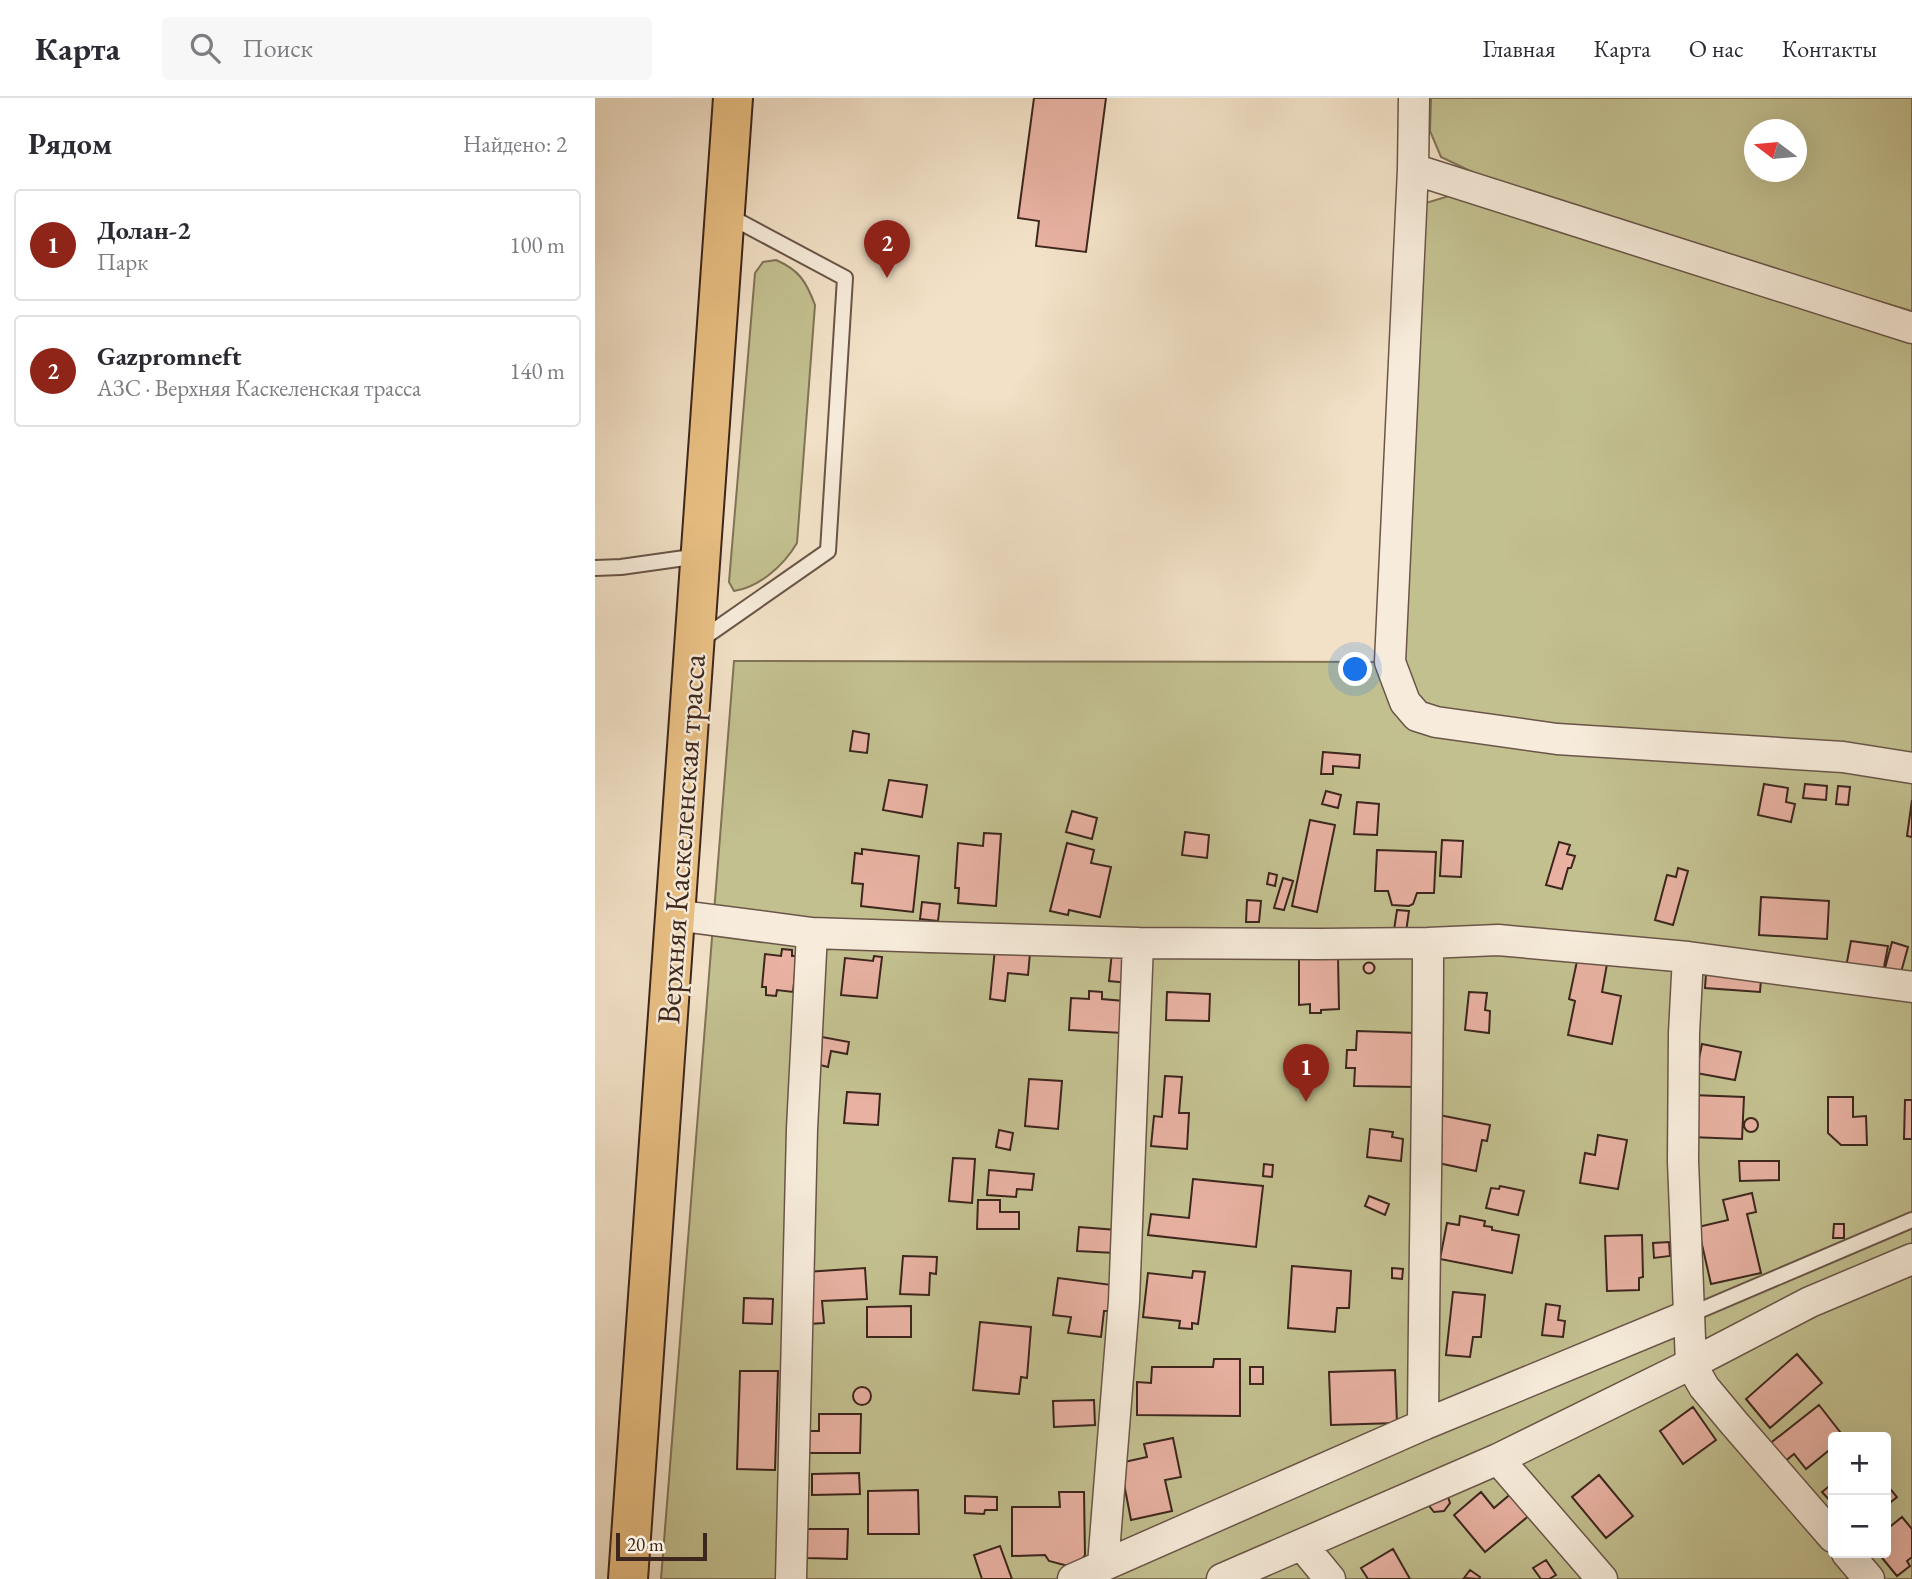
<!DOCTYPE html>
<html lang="ru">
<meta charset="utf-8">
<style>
:root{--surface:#fff;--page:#f7f7f7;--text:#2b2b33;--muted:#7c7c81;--line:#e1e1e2;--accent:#8f2418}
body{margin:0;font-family:"EB Garamond",serif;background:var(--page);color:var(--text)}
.controls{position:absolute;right:21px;bottom:21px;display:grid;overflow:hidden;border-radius:7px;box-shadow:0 7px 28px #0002}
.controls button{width:63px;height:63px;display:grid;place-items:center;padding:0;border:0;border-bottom:2px solid var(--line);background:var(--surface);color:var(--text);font:35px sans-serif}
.compass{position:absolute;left:1149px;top:21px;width:63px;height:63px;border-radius:50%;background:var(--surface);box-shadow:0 7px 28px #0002;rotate:286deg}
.scale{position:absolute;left:21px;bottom:18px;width:91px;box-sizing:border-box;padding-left:7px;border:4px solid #3d261d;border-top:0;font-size:19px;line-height:24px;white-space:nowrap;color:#3d261d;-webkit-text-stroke:5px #f7ecdb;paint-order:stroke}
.you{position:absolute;left:761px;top:572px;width:24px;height:24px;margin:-18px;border:5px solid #fff;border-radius:50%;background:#1a73e8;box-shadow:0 0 0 10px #1a73e833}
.badge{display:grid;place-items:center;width:46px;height:46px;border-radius:50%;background:var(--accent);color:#fff;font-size:23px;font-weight:700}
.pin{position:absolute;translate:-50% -58px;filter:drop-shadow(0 2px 4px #0008)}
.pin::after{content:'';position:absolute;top:37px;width:24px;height:21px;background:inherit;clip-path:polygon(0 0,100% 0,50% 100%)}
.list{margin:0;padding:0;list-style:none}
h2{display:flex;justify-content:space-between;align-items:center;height:91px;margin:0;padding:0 28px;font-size:30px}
h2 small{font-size:23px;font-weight:400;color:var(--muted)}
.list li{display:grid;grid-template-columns:46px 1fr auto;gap:21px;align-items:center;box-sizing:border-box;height:112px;margin:0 14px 14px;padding:0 14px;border:2px solid var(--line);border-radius:7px}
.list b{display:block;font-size:26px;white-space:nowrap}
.list p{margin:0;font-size:23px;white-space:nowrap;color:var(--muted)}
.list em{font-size:23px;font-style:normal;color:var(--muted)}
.icon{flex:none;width:38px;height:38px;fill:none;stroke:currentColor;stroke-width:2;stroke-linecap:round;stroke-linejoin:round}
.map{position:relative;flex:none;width:1317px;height:1481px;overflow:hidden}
header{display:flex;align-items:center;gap:42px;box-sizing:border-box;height:98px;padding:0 35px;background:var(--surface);border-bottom:2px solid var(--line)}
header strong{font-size:33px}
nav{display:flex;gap:38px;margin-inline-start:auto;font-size:24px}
.search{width:490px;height:63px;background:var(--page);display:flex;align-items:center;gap:18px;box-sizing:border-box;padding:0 24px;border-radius:7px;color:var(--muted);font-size:26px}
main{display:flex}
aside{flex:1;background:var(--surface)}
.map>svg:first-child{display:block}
.green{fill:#c3c090;stroke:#807356;stroke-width:2;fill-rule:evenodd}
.building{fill:#e8b1a2;stroke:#3d261d;stroke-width:2}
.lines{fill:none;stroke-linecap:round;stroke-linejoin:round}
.service-casing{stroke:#6a5548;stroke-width:18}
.minor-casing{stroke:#6a5548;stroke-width:33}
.primary-casing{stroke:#3d261d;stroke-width:42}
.service{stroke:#f7ecdb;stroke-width:14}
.minor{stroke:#f7ecdb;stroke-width:30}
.primary{stroke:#e9c084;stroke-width:38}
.labels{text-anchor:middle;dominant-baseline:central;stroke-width:5;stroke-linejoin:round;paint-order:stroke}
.street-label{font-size:32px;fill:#3d261d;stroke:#f7ecdb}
</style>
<header>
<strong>Карта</strong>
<div class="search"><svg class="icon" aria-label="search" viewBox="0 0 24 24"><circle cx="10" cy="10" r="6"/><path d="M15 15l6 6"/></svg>Поиск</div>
<nav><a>Главная</a><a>Карта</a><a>О нас</a><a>Контакты</a></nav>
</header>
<main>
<aside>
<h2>Рядом<small>Найдено: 2</small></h2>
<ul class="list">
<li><span class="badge">1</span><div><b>Долан-2</b><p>Парк</p></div><em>100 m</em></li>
<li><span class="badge">2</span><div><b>Gazpromneft</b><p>АЗС · Верхняя Каскеленская трасса</p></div><em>140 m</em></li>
</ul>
</aside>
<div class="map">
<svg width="1317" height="1481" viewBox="0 0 1317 1481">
<rect width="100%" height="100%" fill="#f2e1c7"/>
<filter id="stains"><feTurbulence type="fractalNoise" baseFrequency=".00286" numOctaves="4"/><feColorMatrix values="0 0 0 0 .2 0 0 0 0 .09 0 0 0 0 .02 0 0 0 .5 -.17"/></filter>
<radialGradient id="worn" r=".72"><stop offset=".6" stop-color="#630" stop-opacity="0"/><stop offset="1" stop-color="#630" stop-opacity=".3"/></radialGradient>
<path class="green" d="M836 0H1317V213L1085 145 900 85 846 59 835 33ZM1160 32H1202V74H1160Z
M854 98 1317 245V660L933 626 832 614 805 564 824 107Z
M181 162C204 172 211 183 220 207L202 445C189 467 165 489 139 493L134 484 160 175 168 164Z
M139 563 795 564 822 618 1317 670V1481H66ZM1238 1339H1291V1455H1238Z"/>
<path class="building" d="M439 0H511L491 154 441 148 444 123 423 120Z
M258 633 274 636 272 655 255 653Z
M728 654 765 657 764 670 738 668V676H726Z
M294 682 332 687 327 719 288 712Z
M1169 686 1193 690 1191 704 1200 706 1196 724 1163 717Z
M1210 686 1232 688 1231 702 1208 700Z
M1243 688 1255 689 1253 707 1241 706Z
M731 693 746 697 743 710 727 706Z
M1317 702V739L1312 738Z
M762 704 784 706 782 737 759 736Z
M477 713 502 720 497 741 471 734Z
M715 722 740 727 722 814 697 808Z
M590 734 614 737 612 760 587 757Z
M389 735 406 736 401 808 363 805 364 790H360L363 745 388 748Z
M847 742 868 743 866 779 845 778Z
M964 744 975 747 972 756 980 758 976 770H973L967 791 951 787Z
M472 745 499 752 496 765 516 769 505 819 474 812 473 817 455 813Z
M267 751 324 758 318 814 266 808 268 786 257 785 260 755 267 756Z
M782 752 841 754 839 795H822L818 806 814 808 797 807 793 793H780Z
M1083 770 1093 773 1078 827 1060 822 1072 777 1081 779Z
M674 775 682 777 680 788 672 786Z
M688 780 698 783 689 812 679 810Z
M1166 799 1234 803 1232 841 1164 837Z
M652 802 666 803 664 824H651Z
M327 804 345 806 343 823 325 821Z
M802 812 814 813 811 834 799 832Z
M1256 843 1293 848 1289 869 1281 875 1251 869Z
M1297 844 1313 849 1305 878 1289 874Z
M187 851 197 852V858H202L198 894 182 892 181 898 171 897V889H167L170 856 186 858Z
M400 851 435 855 433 877 413 875 410 903 395 901Z
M517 854 537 856 534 885 514 883Z
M279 858 287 859 282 900 246 897 250 860 278 863Z
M704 859H743L744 911 726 912V915H715V906L704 907Z
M982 863 1012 866 1007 894 1026 898 1017 946 973 937 980 903 974 901Z
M768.5 870a5.5 5.5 0 1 1 11 0a5.5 5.5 0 1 1-11 0Z
M1111 876 1166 881 1165 894 1110 890Z
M494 893 507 894V901L529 903 528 935 474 932 476 900 494 901Z
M572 894 615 896 614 923 571 922Z
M874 894 892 895 890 912 895 913 894 935 870 932Z
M762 933 823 935 821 989 759 988 760 970H751L752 952H761Z
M227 939 254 944 252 956 236 953 233 969 225 967Z
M1107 946 1146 954 1140 982 1101 975Z
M570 978 587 979 584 1015H594L592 1051 556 1048 559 1018 567 1019Z
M434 981 467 983 463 1031 430 1028Z
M252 994 285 996 283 1027 249 1025Z
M1097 997 1149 999 1147 1041 1095 1039Z
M1233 999H1258V1019L1271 1018 1272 1047H1246L1233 1035Z
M1310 1002H1317V1041H1309Z
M844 1017 895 1027 892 1043 887 1042 881 1073 843 1065 847 1047 839 1045Z
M1149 1027a7 7 0 1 1 14 0a7 7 0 1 1-14 0Z
M775 1031 798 1034 797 1039 808 1041 806 1063 772 1059Z
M404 1032 418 1035 415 1052 401 1049Z
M1003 1037 1032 1042 1023 1091 985 1085 990 1055 1000 1057Z
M358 1060 380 1061 377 1105 354 1103Z
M1144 1063H1184V1082L1145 1083Z
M669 1066 678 1067 677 1079 668 1078Z
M394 1072 439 1076 437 1092 422 1091 421 1099 392 1097Z
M598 1081 668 1088 661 1149 553 1137 556 1116 594 1120Z
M905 1088 929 1093 923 1117 891 1110 896 1090 904 1091Z
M1157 1095 1161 1114 1152 1116 1166 1175 1116 1186 1103 1129 1133 1122 1128 1102Z
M774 1098 794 1106 790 1117 770 1108Z
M383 1102H405V1114H424V1131H382Z
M865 1118 890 1123 889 1128 897 1129V1132L924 1137 917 1175 845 1161 852 1125 864 1127Z
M1239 1126H1249V1140H1238Z
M484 1129 522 1132 520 1155 482 1153Z
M1047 1137 1048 1179 1044 1180V1192L1012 1193 1010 1138Z
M1074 1144 1075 1158 1059 1160 1058 1145Z
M308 1158 342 1159 341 1176 335 1175 334 1197 305 1196Z
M697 1168 756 1173 754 1210H742L740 1234 693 1230Z
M270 1170 272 1201 227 1203 229 1225 214 1226 211 1174Z
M797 1170 808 1171 807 1181 797 1180Z
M598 1173 610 1174 603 1226 597 1225V1231L584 1230 585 1223 548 1219 553 1175 597 1180Z
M463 1180 517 1187 514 1213H509L506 1239 473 1235 476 1219 458 1217Z
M858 1194 890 1197 886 1239H878L875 1259 851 1257Z
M149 1200 178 1201 177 1226 148 1225Z
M951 1206 965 1208 963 1222 970 1223 968 1239 947 1237Z
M316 1208V1239H272V1209Z
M385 1224 436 1229 432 1280 426 1279 424 1296 378 1292Z
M1202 1256 1227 1285 1175 1330 1151 1301Z
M619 1261H645V1318L542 1317V1284L556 1285 557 1269H618Z
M655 1269H668V1286H655Z
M800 1272 802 1325 736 1327 734 1274Z
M145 1273H183L180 1372 142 1371Z
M258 1298a9 9 0 1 1 18 0a9 9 0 1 1-18 0Z
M499 1302 500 1327 459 1329 458 1303Z
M1224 1307 1249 1339H1238V1349L1211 1371 1199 1356 1188 1365 1173 1347Z
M1098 1309 1121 1342 1088 1366 1065 1333Z
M224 1316H266L265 1355H211V1333H224Z
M578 1340 586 1379 570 1382 577 1413 536 1422 525 1365 552 1359 549 1346Z
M264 1375 265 1396 217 1397V1376Z
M1004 1377 1038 1418 1011 1440 977 1399Z
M1238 1385V1406L1227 1394Z
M1291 1386 1302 1399 1291 1408Z
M323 1392 324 1436H273V1393Z
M464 1394H489L490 1457 483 1466 473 1468 454 1463 450 1457 417 1458V1409H465Z
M886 1394 899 1410 918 1394 936 1416 890 1454 859 1417Z
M370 1398 402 1399V1412H390L389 1416 370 1415Z
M853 1399 855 1405 849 1413 839 1414 835 1409 834 1406Z
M1307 1419 1317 1431V1459L1312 1463 1315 1468 1302 1478 1283 1455H1291V1432Z
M211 1431H253L252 1461 211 1460Z
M405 1448 417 1481H387L379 1457Z
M798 1451 815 1481H773L766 1470Z
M951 1462 961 1477 954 1481H946L938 1470Z
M875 1472 885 1479 884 1481 869 1480Z"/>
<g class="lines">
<defs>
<path id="service" d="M0 470 26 469 104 458
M104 543 233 453 250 180 132 117
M1094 1217 1317 1122"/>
<path id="minor" d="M819 0 818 71 795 564 810 604 822 618 841 624 962 641 1248 659 1317 670
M818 71 1317 230
M79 817 217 835 335 839 543 845 725 846 833 845 903 842 1093 859 1317 889
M1093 859 1089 935 1088 1063 1096 1266 1109 1289 1139 1325 1238 1439
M828 1327C829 1167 833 1006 833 845
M903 1361 1007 1481
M707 1447 735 1481
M1252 1455 1274 1481
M508 1467 529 1203 543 845
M196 1481 207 1031 217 835
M478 1481 828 1327 1094 1217
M627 1481 903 1361 1096 1266 1215 1204 1317 1161"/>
<path id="primary" d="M33 1481 138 0"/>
</defs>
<use href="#service" class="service-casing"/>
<use href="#minor" class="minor-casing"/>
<use href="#primary" class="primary-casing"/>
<use href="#service" class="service"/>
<use href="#minor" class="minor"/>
<use href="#primary" class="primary"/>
</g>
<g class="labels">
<g class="street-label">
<text transform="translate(86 741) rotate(-86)">Верхняя Каскеленская трасса</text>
</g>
</g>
<rect width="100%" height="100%" filter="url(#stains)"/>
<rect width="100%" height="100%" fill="url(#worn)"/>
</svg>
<div class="controls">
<button>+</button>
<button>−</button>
</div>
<svg class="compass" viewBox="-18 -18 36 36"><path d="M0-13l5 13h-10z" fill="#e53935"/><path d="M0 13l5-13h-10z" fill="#7c7c81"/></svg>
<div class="scale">20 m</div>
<div class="you"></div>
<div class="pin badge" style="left:711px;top:1004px">1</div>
<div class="pin badge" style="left:292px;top:180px">2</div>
</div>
</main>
